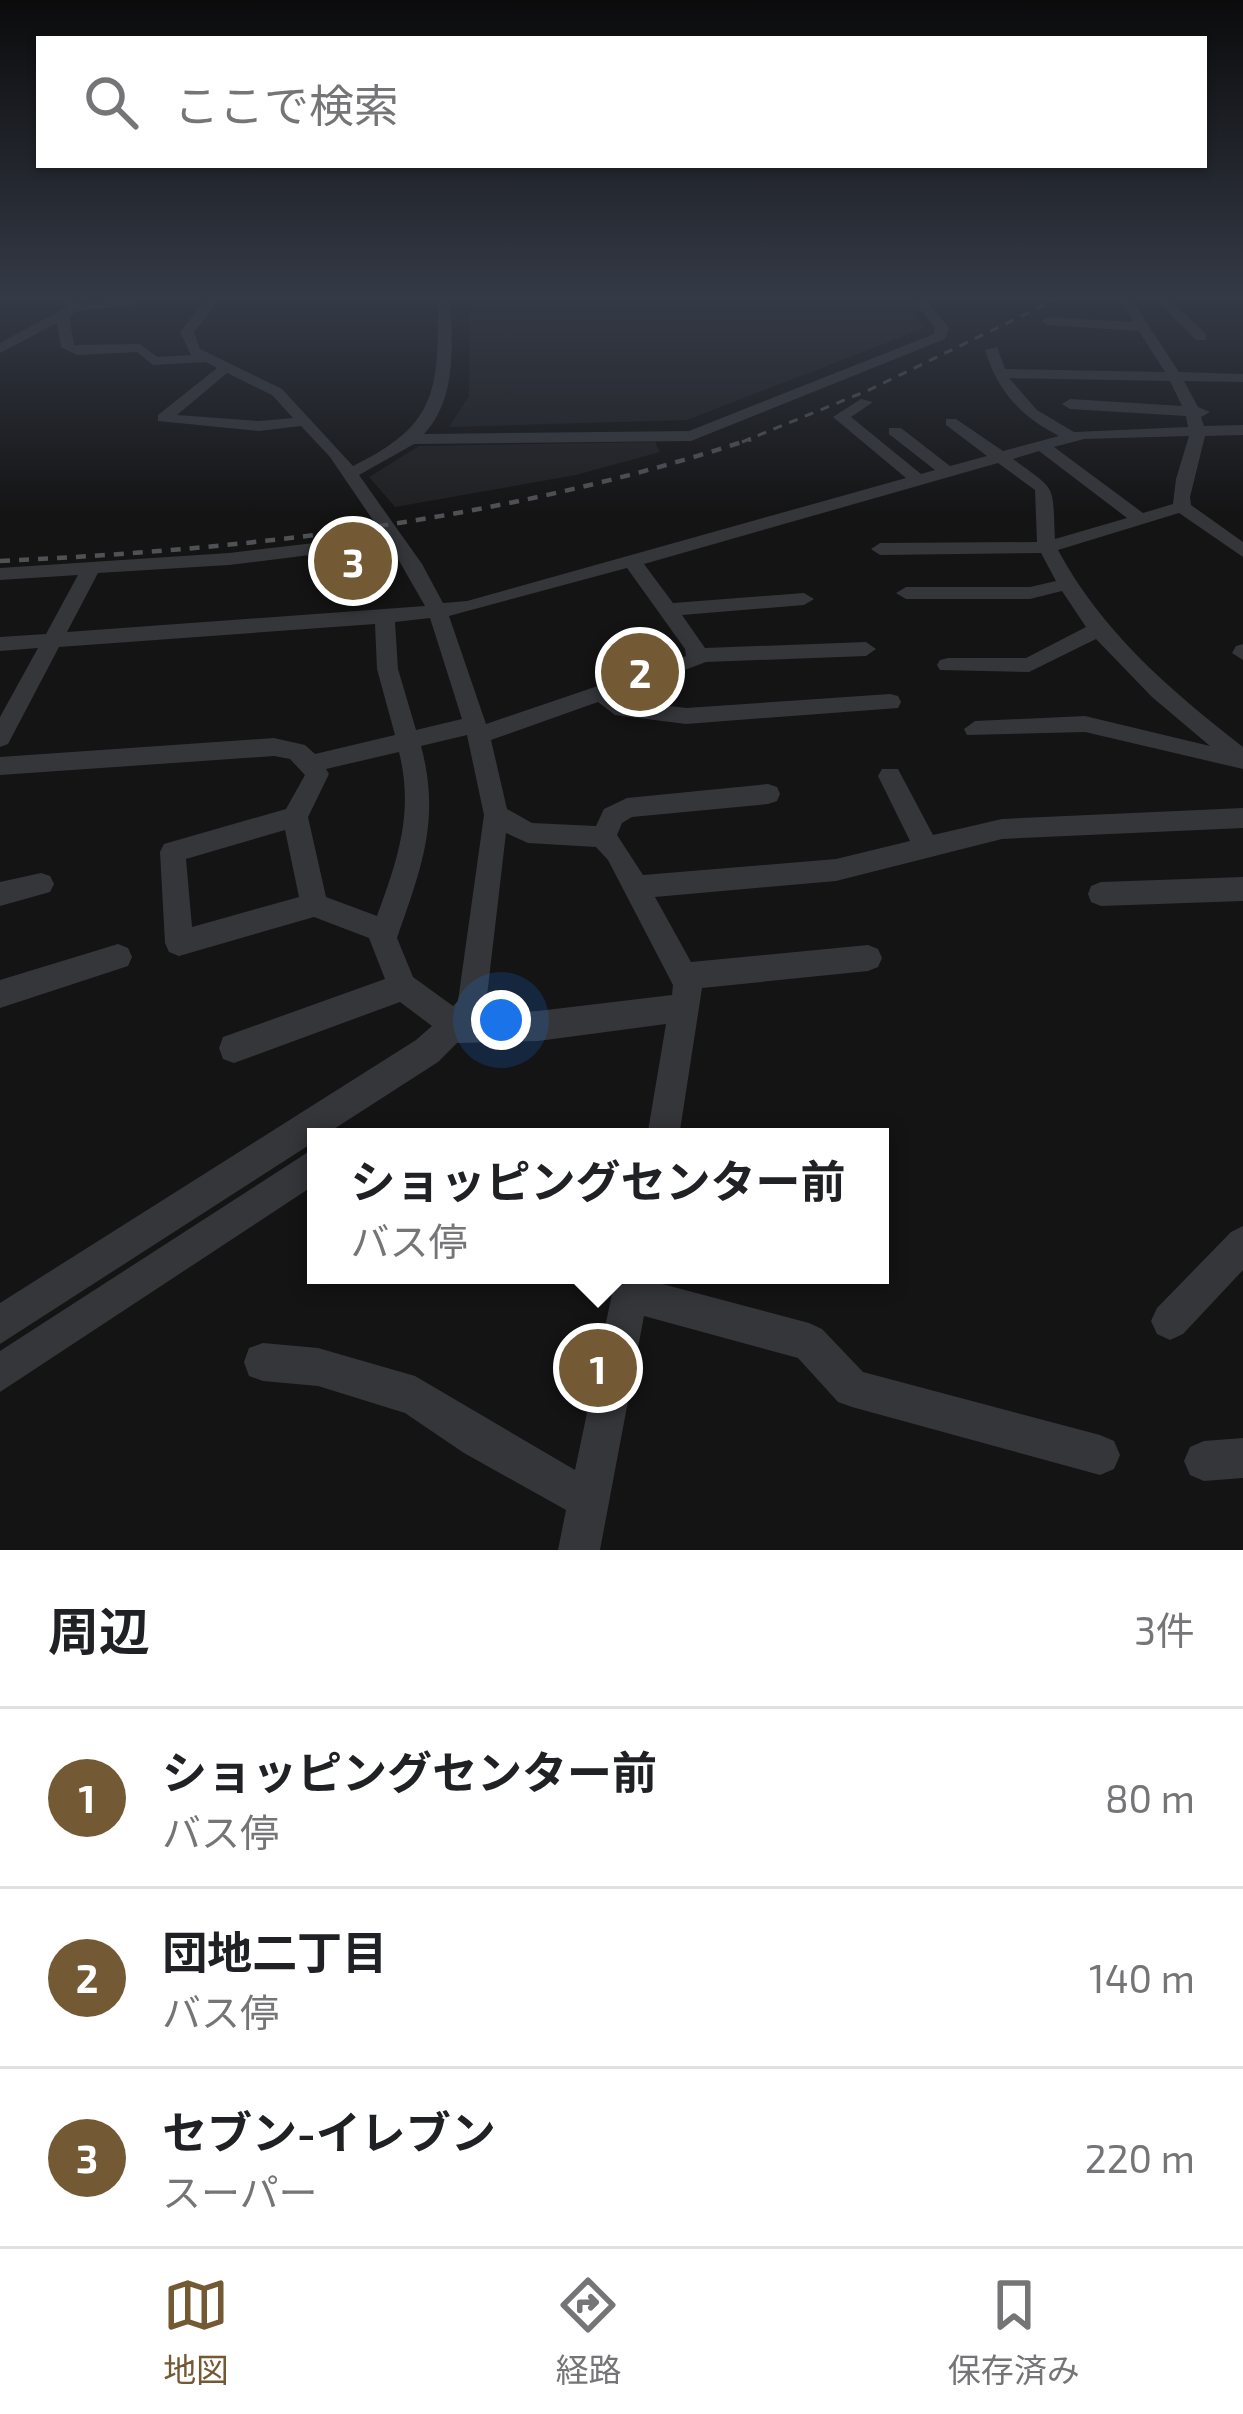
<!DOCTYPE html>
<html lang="ja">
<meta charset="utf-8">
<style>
:root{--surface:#fff;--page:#f6f6f6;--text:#202124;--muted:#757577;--line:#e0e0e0;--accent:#745a34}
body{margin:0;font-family:"Exo 2","Noto Sans JP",sans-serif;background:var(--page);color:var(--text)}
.you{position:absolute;left:501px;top:1020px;width:42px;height:42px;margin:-30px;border:9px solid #fff;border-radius:50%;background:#1a73e8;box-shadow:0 0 0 18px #1a73e833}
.badge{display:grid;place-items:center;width:78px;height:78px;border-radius:50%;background:var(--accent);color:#fff;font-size:39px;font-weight:700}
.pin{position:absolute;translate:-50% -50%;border:6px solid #fff;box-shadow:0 3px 12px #0006}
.popup{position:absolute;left:307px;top:1128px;width:582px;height:156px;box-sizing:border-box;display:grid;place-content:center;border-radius:0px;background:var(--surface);filter:drop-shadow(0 3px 9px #0005);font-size:39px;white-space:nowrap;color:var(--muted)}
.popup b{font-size:45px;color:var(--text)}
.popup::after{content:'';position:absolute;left:50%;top:100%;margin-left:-24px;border:24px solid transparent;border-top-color:var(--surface)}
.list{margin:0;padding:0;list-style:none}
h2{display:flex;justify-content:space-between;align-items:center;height:156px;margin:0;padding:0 48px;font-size:51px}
h2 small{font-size:39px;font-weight:400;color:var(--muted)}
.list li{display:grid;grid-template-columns:78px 1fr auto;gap:36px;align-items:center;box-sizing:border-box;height:180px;padding:0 48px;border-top:3px solid var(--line)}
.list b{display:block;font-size:45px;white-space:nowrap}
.list p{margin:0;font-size:39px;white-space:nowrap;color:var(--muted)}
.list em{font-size:39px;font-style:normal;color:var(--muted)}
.icon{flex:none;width:66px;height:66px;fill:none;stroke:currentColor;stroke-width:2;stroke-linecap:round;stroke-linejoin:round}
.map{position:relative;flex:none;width:1243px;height:1550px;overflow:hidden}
.search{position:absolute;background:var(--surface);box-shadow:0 3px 9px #0004;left:36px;right:36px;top:36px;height:132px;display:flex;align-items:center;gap:30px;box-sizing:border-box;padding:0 42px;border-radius:0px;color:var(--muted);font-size:45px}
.sheet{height:696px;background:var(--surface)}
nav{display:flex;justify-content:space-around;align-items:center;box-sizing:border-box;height:168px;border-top:3px solid var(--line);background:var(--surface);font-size:33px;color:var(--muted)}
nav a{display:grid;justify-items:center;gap:6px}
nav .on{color:var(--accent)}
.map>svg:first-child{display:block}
.built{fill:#202022}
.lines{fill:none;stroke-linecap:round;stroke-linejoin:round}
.minor{fill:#35363a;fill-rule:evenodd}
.rail-far1{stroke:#4f5155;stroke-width:3;stroke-dasharray:9 8;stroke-linecap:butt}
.rail{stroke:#4f5155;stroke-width:4.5;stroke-dasharray:10 9;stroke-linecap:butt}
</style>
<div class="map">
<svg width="1243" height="1550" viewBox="0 0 1243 1550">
<rect width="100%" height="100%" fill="#141415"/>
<path class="built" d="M470 296H898L924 328 687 420 449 427 469 396Z
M655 442 660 452 576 475 395 507 369 477 419 446Z"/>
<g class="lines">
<path class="minor" d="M17 296H72L77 304 146 296 131 306 77 311 69 316 74 345 140 344 157 357 191 355 180 332 209 296H222L194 332 200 349 282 389 353 466C441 424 438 386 438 296H450C452 343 458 397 424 434L689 431 934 334 935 328 910 296H923L949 328 945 339 691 441 414 444 359 475 422 564 443 603 467 601 906 478 833 417 861 399 873 402 851 417 921 474 935 470 889 434V428H901L950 466 987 456 946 425V419H956L1003 451 1059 436C1020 416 997 390 985 350L997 347 1005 369 1165 372 1139 331 1048 325 1041 321 1048 317 1134 322 1117 296H1129L1179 372 1243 374V382L1184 381 1198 407 1210 412 1201 417 1204 426 1243 425V435L1205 436 1190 497 1191 505 1243 542V557L1179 513 1058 550C1102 632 1170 690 1243 747V769L1085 732 967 735 964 729 975 721 1085 716 1210 746 1152 697 1096 639 1029 672 940 670 937 665 940 660 948 658H1026L1086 627 1062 591 1030 599H906L896 593 906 587H1030L1056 581 1041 553 880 555 871 549 880 543 1037 542 1035 490 998 463 644 564 673 603 804 593 814 599 804 605 682 615 705 648 866 642 876 649 866 656 706 662 618 695 622 700 686 708 890 694 898 696 901 702 898 708 686 724 615 715 598 702 491 740 507 809 532 823 596 826 604 809 627 798 768 784 777 787 780 794 777 801 768 804 632 817 622 823 617 835 643 875 836 859 910 841 878 776 882 769H898L933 835 1002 819 1243 808V828L1002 839 836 881 655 897 691 962 868 945 878 949 882 958 878 967 868 971 702 988 679 1137H647L666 1024 538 1041 457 1043 438 1062 0 1344V1303L416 1040 432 1026 400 1002 234 1063 223 1059 219 1048 223 1037 385 979 369 938 314 917 179 956 169 952 165 943 160 852 164 844 286 809 305 775 290 759 274 756 0 775V757L274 738 305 745 315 754 395 735 377 669 375 624 59 647 8 744 0 747V717L38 648 0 651V637L46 634 78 575 0 580V568L229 553 383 535 330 457 301 426 259 431 158 421V415L217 368 206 362 153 365 137 352 77 355 61 347 57 323 0 353V343L67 307 63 302ZM227 373 272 395 293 418 259 421 177 415ZM1009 378 1170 381 1182 406 1070 399 1062 404 1070 409 1186 416 1188 427 1074 432 1037 410ZM1189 436 1176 479 1173 504 1143 513 1054 447 1084 439ZM1039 451 1127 518 1055 539C1052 484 1059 492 1013 459ZM390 545 425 606 67 632 98 573 229 565ZM627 568 685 649 686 656 486 724 449 616ZM430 618 462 719 416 730 398 669 395 622ZM467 735 484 815 458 1001 453 1006 413 977 397 938C421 869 441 820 421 746ZM399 752C414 812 398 859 377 916L326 897 308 817 329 774 326 769ZM285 830 299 897 192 927 186 859ZM506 833 528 843 596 847 608 860 673 985 672 995 538 1011 485 1013Z
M1153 296H1166L1206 334V340H1196Z
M1243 644V660L1232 653 1236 646Z
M41 873 50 876 54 884 50 892 0 906V882Z
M1243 877V901L1101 906 1091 902 1088 894 1091 886 1101 882Z
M118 944 128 948 132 957 128 966 0 1008V980Z
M316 1147V1184L0 1392V1351Z
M1243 1226V1270L1183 1334 1170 1340 1157 1334 1151 1321 1157 1308 1231 1232Z
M616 1275H652L651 1281 809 1323 822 1329 863 1372 1100 1435 1114 1441 1120 1455 1114 1469 1100 1475 852 1407 838 1402 798 1358 644 1316 600 1550H558L566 1510 464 1453 405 1413 318 1386 263 1381 249 1376 244 1362 249 1348 263 1343 318 1348 415 1376 575 1470Z
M1243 1438V1478L1204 1481 1190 1475 1184 1461 1190 1447 1204 1441Z"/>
<path class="rail-far1" d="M742 442 869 390 1063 296"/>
<path class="rail" d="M0 561C257 549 506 520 751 439"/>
</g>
<linearGradient id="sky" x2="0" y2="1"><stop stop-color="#0b0b0c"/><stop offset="0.58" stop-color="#343a46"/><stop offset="1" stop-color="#343a46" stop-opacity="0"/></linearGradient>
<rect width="1243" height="513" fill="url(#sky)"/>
</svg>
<div class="you"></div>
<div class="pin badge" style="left:598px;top:1368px">1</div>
<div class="popup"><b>ショッピングセンター前</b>バス停</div>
<div class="pin badge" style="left:640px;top:672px">2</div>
<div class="pin badge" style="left:353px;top:561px">3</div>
<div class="search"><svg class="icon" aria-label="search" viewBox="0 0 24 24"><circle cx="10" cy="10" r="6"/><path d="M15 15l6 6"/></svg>ここで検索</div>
</div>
<section class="sheet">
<h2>周辺<small>3件</small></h2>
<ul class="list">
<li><span class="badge">1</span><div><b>ショッピングセンター前</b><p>バス停</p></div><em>80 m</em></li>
<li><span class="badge">2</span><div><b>団地二丁目</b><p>バス停</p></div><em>140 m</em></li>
<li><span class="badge">3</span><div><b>セブン-イレブン</b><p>スーパー</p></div><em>220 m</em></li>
</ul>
</section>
<nav>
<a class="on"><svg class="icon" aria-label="map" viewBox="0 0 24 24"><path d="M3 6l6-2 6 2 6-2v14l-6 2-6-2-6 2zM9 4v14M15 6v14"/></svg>地図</a>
<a><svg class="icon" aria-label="directions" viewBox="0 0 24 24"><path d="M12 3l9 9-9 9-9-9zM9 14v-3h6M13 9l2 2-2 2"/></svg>経路</a>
<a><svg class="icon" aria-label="saved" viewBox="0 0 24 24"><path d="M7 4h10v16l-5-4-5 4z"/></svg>保存済み</a>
</nav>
